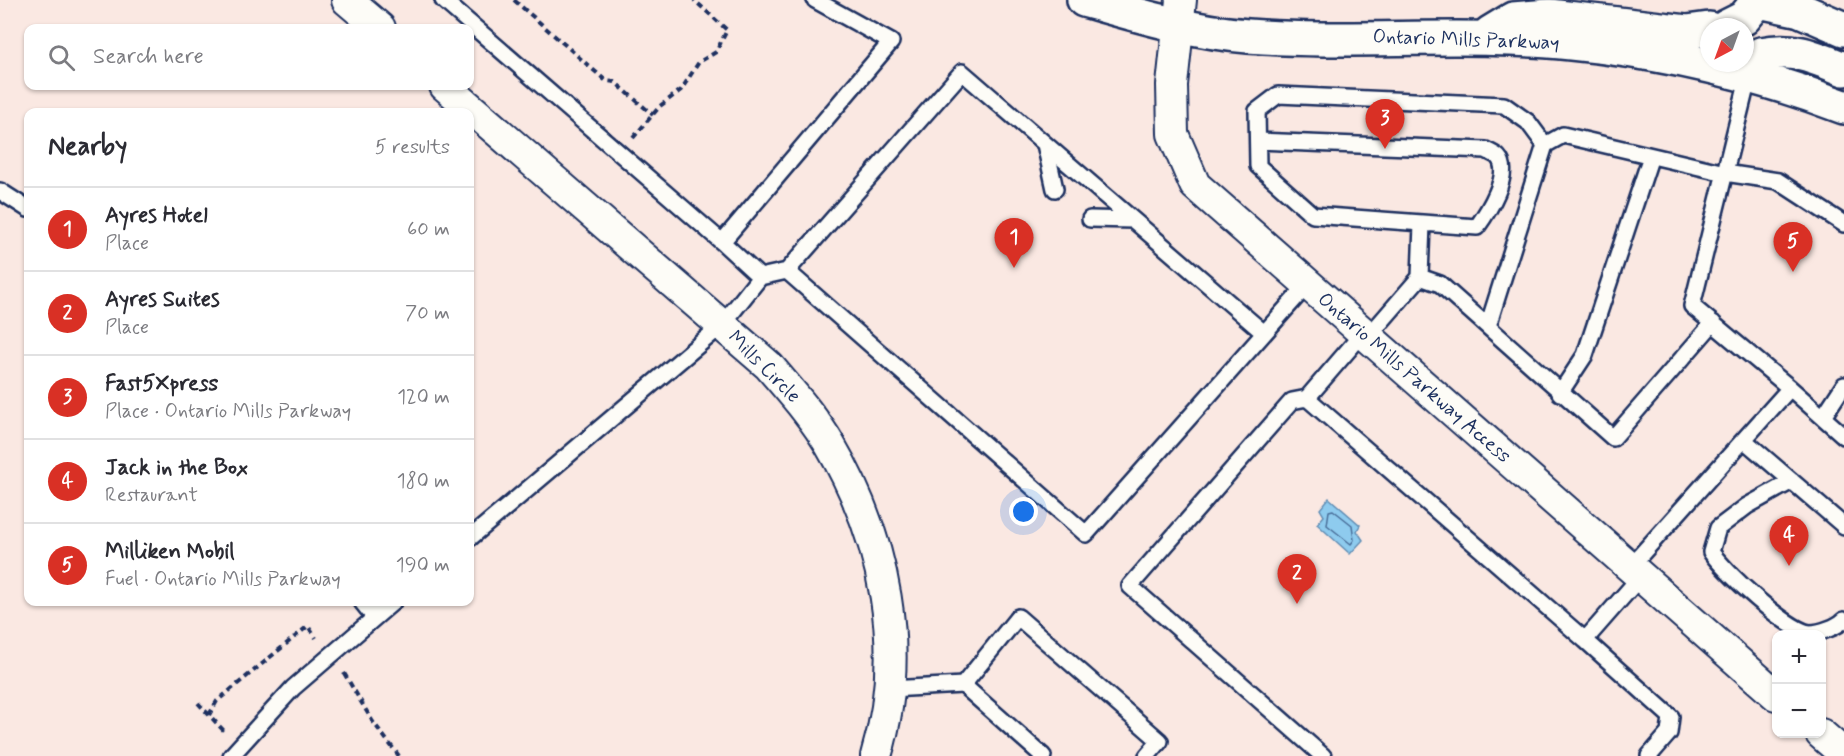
<!DOCTYPE html>
<meta charset="utf-8">
<style>
:root{--surface:#fff;--page:#f7f7f7;--text:#2b2b33;--muted:#7c7c81;--line:#e1e1e2;--accent:#d93025}
body{margin:0;font-family:Mynerve,sans-serif;background:var(--page);color:var(--text)}
.controls{position:absolute;right:18px;bottom:18px;display:grid;overflow:hidden;border-radius:12px;box-shadow:0 2px 4px #0004}
.controls button{width:54px;height:54px;display:grid;place-items:center;padding:0;border:0;border-bottom:2px solid var(--line);background:var(--surface);color:var(--text);font:30px sans-serif}
.compass{position:absolute;left:1700px;top:18px;width:54px;height:54px;border-radius:50%;background:var(--surface);box-shadow:0 2px 4px #0004;rotate:221deg}
.you{position:absolute;left:1024px;top:512px;width:21px;height:21px;margin:-15px;border:4px solid #fff;border-radius:50%;background:#1a73e8;box-shadow:0 0 0 9px #1a73e833}
.badge{display:grid;place-items:center;width:39px;height:39px;border-radius:50%;background:var(--accent);color:#fff;font-size:20px;font-weight:700}
.pin{position:absolute;translate:-50% -50px;filter:drop-shadow(0 2px 3px #0008)}
.pin::after{content:'';position:absolute;top:32px;width:21px;height:18px;background:inherit;clip-path:polygon(0 0,100% 0,50% 100%)}
.list{margin:0;padding:0;list-style:none}
h2{display:flex;justify-content:space-between;align-items:center;height:78px;margin:0;padding:0 24px;font-size:26px}
h2 small{font-size:20px;font-weight:400;color:var(--muted)}
.list li{display:grid;grid-template-columns:39px 1fr auto;gap:18px;align-items:center;box-sizing:border-box;height:84px;padding:0 24px;border-top:2px solid var(--line)}
.list b{display:block;font-size:22px;white-space:nowrap}
.list p{margin:0;font-size:20px;white-space:nowrap;color:var(--muted)}
.list em{font-size:20px;font-style:normal;color:var(--muted)}
.icon{flex:none;width:33px;height:33px;fill:none;stroke:currentColor;stroke-width:2;stroke-linecap:round;stroke-linejoin:round}
.map{position:relative;flex:none;width:1844px;height:756px;overflow:hidden}
.search{position:absolute;background:var(--surface);box-shadow:0 2px 4px #0004;left:24px;top:24px;width:450px;height:66px;display:flex;align-items:center;gap:15px;box-sizing:border-box;padding:0 21px;border-radius:12px;color:var(--muted);font-size:22px}
.panel{position:absolute;background:var(--surface);box-shadow:0 2px 4px #0004;left:24px;top:108px;width:450px;height:498px;border-radius:12px}
.map>svg:first-child{display:block}
.water{fill:#8ecbee;stroke:#608db4;stroke-width:1.5}
.lines{fill:none;stroke-linecap:round;stroke-linejoin:round}
.shore{stroke:#496d98;stroke-width:1.5}
.service-casing{stroke:#1b2f5e;stroke-width:20}
.minor-casing{stroke:#1b2f5e;stroke-width:34}
.secondary-casing{stroke:#1b2f5e;stroke-width:38}
.path{stroke:#1b2f5e;stroke-width:4;stroke-dasharray:6 4.5;stroke-linecap:butt}
.service{stroke:#fdfcf7;stroke-width:15}
.minor{stroke:#fdfcf7;stroke-width:30}
.secondary{stroke:#fdfcf7;stroke-width:33}
.labels{text-anchor:middle;dominant-baseline:central;stroke-width:5;stroke-linejoin:round;paint-order:stroke}
.street-label{font-size:20px;fill:#1b2f5e;stroke:#fdfcf7}
</style>
<div class="map">
<svg width="1844" height="756" viewBox="0 0 1844 756">
<rect width="100%" height="100%" fill="#fae8e2"/>
<filter id="ink" filterUnits="userSpaceOnUse"><feTurbulence type="fractalNoise" baseFrequency=".0167" numOctaves="2"/><feDisplacementMap in="SourceGraphic" scale="12" xChannelSelector="R" yChannelSelector="G"/><feConvolveMatrix kernelMatrix="1 2 1 2 8 2 1 2 1" color-interpolation-filters="sRGB"/></filter>
<g filter="url(#ink)">
<path class="water" d="M1329 498 1360 525 1357 531 1363 540 1350 554 1317 524 1324 516 1320 509Z"/>
<g class="lines">
<path class="shore" d="M1333 510 1352 525 1354 540 1351 544 1327 525 1329 511Z"/>
<defs>
<path id="service" d="M443 0 722 242
M1258 141 1486 150C1489 152 1495 154 1498 157 1513 173 1487 213 1477 227L1313 215 1258 166 1257 111 1278 95 1504 105 1528 122 1545 145
M1045 144 1055 189
M0 191 28 209
M1090 219 1133 220
M787 271 962 72 1264 333
M760 277 722 242 891 42 815 0
M1420 277 1422 224
M1488 326 1545 145 1563 135 1725 173 1778 181 1844 224
M1368 337 1420 277 1440 284 1613 438 1713 323
M1790 388 1844 436
M1560 393 1585 355 1651 156
M1307 398 1585 640
M1823 417 1844 385
M1744 440 1844 526
M1792 481 1747 506 1718 528 1711 552C1724 571 1788 631 1810 633 1820 633 1837 627 1844 620
M470 538 722 325 760 277 787 271 1086 534 1307 285
M1630 567 1790 388 1692 306 1749 75
M1641 576 1585 640 1671 717 1669 733 1649 756
M362 602 374 617
M963 685 1018 617 1160 741 1147 756
M890 689 963 685 1043 756
M231 756 293 688 393 602
M1323 756 1130 586 1292 401 1307 398 1363 333"/>
<path id="minor" d="M347 0 380 28
M1181 0 1172 85 1173 134 1195 185 1776 695
M445 86 769 366C791 392 813 416 830 445 885 539 908 651 876 756
M1821 734 1844 754"/>
<path id="secondary" d="M1084 0C1137 15 1193 32 1248 36 1355 44 1464 32 1571 43 1663 52 1757 74 1844 107
M1754 0 1800 10 1844 29
M1726 27 1744 18 1758 1
M1490 33 1513 19 1549 16 1687 32 1709 29
M1749 75 1761 54C1794 47 1814 57 1844 69"/>
</defs>
<use href="#service" class="service-casing"/>
<use href="#minor" class="minor-casing"/>
<use href="#secondary" class="secondary-casing"/>
<path class="path" d="M514 0 606 81 615 82 653 115
M633 138 660 106 681 90 699 62 716 52 727 30 694 0
M344 673 373 722 399 756
M198 703 224 731
M209 715 217 701 308 626 316 638"/>
<use href="#service" class="service"/>
<use href="#minor" class="minor"/>
<use href="#secondary" class="secondary"/>
</g>
</g>
<g class="labels">
<g class="street-label">
<text transform="translate(1466 40) rotate(2)">Ontario Mills Parkway</text>
<text transform="translate(764 367) rotate(45)">Mills Circle</text>
<text transform="translate(1414 378) rotate(41)">Ontario Mills Parkway Access</text>
</g>
</g>
</svg>
<div class="controls">
<button>+</button>
<button>−</button>
</div>
<svg class="compass" viewBox="-18 -18 36 36"><path d="M0-13l5 13h-10z" fill="#e53935"/><path d="M0 13l5-13h-10z" fill="#7c7c81"/></svg>
<div class="you"></div>
<div class="pin badge" style="left:1014px;top:268px">1</div>
<div class="pin badge" style="left:1297px;top:604px">2</div>
<div class="pin badge" style="left:1385px;top:149px">3</div>
<div class="pin badge" style="left:1789px;top:566px">4</div>
<div class="pin badge" style="left:1793px;top:272px">5</div>
<div class="search"><svg class="icon" aria-label="search" viewBox="0 0 24 24"><circle cx="10" cy="10" r="6"/><path d="M15 15l6 6"/></svg>Search here</div>
<section class="panel">
<h2>Nearby<small>5 results</small></h2>
<ul class="list">
<li><span class="badge">1</span><div><b>Ayres Hotel</b><p>Place</p></div><em>60 m</em></li>
<li><span class="badge">2</span><div><b>Ayres Suites</b><p>Place</p></div><em>70 m</em></li>
<li><span class="badge">3</span><div><b>Fast5Xpress</b><p>Place · Ontario Mills Parkway</p></div><em>120 m</em></li>
<li><span class="badge">4</span><div><b>Jack in the Box</b><p>Restaurant</p></div><em>180 m</em></li>
<li><span class="badge">5</span><div><b>Milliken Mobil</b><p>Fuel · Ontario Mills Parkway</p></div><em>190 m</em></li>
</ul>
</section>
</div>
